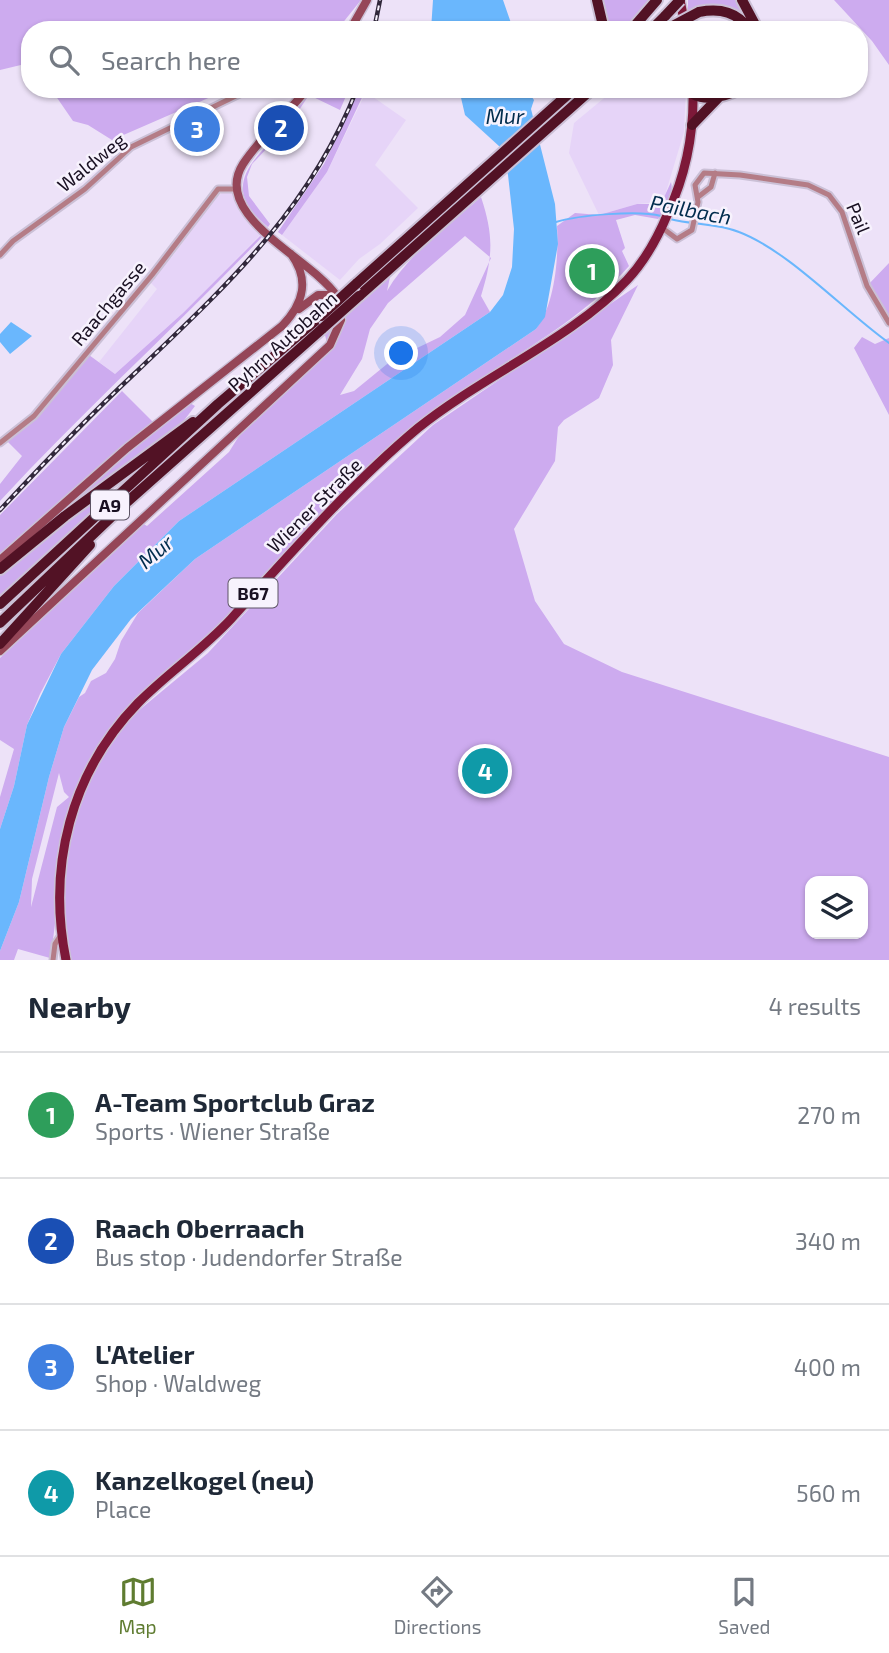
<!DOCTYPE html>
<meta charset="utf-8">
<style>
:root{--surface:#fff;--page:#f6f6f7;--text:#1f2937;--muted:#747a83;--line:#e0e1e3;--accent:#5f7c31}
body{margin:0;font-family:"Exo 2",sans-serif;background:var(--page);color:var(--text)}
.controls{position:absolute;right:21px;bottom:21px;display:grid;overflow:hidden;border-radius:14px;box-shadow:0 2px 5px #0004}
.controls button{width:63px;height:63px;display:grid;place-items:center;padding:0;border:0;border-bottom:2px solid var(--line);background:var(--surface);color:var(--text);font:35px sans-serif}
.you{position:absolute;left:402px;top:354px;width:24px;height:24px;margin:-18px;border:5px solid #fff;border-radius:50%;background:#1a73e8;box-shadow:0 0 0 10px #1a73e833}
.badge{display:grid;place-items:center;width:46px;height:46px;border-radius:50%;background:var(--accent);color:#fff;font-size:23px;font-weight:700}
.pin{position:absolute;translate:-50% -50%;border:4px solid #fff;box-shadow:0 2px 7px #0006}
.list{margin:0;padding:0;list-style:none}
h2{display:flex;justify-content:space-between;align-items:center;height:91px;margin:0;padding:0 28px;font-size:30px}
h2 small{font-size:23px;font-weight:400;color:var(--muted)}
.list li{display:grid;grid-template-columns:46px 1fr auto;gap:21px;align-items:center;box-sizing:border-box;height:126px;padding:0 28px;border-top:2px solid var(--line)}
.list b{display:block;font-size:26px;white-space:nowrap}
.list p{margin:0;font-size:23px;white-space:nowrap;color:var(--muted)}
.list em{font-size:23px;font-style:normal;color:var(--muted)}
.icon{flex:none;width:38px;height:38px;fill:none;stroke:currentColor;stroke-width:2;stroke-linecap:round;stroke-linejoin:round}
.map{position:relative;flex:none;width:889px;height:960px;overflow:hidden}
.search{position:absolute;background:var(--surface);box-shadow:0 2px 5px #0004;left:21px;right:21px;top:21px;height:77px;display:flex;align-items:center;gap:18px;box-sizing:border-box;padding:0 24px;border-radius:28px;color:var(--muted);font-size:26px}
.sheet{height:595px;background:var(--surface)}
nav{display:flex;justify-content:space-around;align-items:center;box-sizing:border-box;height:98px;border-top:2px solid var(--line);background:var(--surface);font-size:19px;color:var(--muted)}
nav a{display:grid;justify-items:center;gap:4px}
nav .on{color:var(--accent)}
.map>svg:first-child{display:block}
.built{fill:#e6d4f8}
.green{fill:#cdabef;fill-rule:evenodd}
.water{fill:#6ab7fd}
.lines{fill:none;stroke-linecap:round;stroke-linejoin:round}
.stream{stroke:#6ab7fd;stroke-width:2}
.minor-casing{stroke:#cbc0d6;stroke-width:9}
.secondary-casing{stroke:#cbc0d6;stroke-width:11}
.primary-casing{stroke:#cbc0d6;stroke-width:12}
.motorway-casing{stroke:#cbc0d6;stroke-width:14}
.minor{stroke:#b47c86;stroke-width:5}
.secondary{stroke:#954658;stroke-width:8}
.primary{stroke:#7d1939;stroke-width:9}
.motorway{stroke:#521225;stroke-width:10}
.rail-casing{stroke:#31283b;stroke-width:4.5}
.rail{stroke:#f7f2fd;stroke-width:2;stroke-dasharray:5;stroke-linecap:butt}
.motorway-bridge-casing{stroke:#cbc0d6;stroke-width:14;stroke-linecap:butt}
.motorway-bridge{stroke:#521225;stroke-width:10}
.labels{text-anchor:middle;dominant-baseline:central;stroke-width:5;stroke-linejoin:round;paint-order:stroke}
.shield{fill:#f7f2fd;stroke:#5c5464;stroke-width:2}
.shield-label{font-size:18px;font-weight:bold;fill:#191022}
.street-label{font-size:19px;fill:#191022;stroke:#f7f2fd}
.water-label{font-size:21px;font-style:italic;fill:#002c4d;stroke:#f7f2fd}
</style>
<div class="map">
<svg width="889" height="960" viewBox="0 0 889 960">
<rect width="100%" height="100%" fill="#ede2f8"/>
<path class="built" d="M615 89H686L684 132 663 202 637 204 599 215 569 153 574 123Z
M366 92 406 120 375 165 418 208 380 244 359 259 340 280 282 235 327 172Z
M244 173 242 186 255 216 268 227 183 313 115 374 99 362 157 289 146 278 165 254 171 258 216 198Z"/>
<path class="green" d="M0 0H361L337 30H30V68L25 64 0 70Z
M600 0H650L624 30H607Z
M688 0H739L750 19 688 12Z
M834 0H889V65L872 41Z
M51 89H229L112 140 88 125 73 121Z
M310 89H349L340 110 309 95 289 125 252 164 247 177 249 196 270 224 268 227C220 188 250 163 282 130 287 125 287 121 290 116 295 106 303 98 310 89Z
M360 89H366L327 172 282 235 278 232 324 164Z
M671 182C674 194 668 212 658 219L635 215 616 220 625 248 622 251 629 266C576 327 502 360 438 409 418 425 399 444 379 462 350 488 320 513 294 542 263 575 235 614 201 644 159 681 110 714 86 767L108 736 208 653 337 514 433 425 638 285 611 340 613 365 599 398 564 420 558 427 555 461 514 529 535 601 564 644 622 672 889 757V960H66L59 908 75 793C56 849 61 901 50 958L18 949 14 960H0V951L19 902 49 777 64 727 79 697 85 693 91 681 106 673 115 659 121 641 138 613 195 559 536 329C555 305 559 256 557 226L575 213 599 215 637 204H661ZM59 773 64 792 69 797 57 807 31 907 32 879ZM810 881H863V934H810Z
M481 197C494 236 493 257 481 296L490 312 179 521 114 586 61 654 40 694 27 725 14 786 0 829V797L14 749 0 740V658L142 523 147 526 229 452 239 436 235 429 327 343 325 335 390 277 387 291C409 253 448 226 481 197ZM465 236 491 258 465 315 440 337 392 360 354 391 340 395 362 359 370 329 388 303Z
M260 236 262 237C176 327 84 410 0 501V484L22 456 7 441 45 407 89 355 115 374 183 313Z
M889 263V323L867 286Z
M862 337 875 344 889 338V415L854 348Z
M122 391 155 424 0 555V515Z
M190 403 195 406 176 431 27 542 118 459Z
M97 497 102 503 0 597V575Z"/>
<path class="water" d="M433 0H503L511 23 504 30H431Z
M459 89H526L534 100 531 109 555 204 558 244 545 317 536 329 195 559 131 619 92 670 64 727 49 777 19 902 0 951V829L14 786 27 725 61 654 114 586 179 521 490 312 503 295 512 267 514 229 508 175 500 147 465 115Z
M11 322 32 336 10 354 0 342V334Z"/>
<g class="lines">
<path class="stream" d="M670 219C692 225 717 223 739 232 789 251 844 311 889 343
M556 222C579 215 639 210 661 216"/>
<defs>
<path id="minor" d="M698 197 711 187 715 173
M661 227 677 239 692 230 698 202 695 185 704 173 740 175 808 185 829 195 842 212 867 286 889 323
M0 255 13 241 85 189 131 147 250 89
M0 443 34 416 152 275 218 189H236
M53 960 55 944 61 935"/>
<path id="secondary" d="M350 30 367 0
M307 89C287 114 260 138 243 164 210 216 312 259 336 295
M299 309 318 295H336
M0 560 127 448 282 326C304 303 310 280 291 254
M0 651 330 345 341 320"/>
<path id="primary" d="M680 0 686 30
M66 960C47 866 71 772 138 703 168 673 202 650 231 619 290 554 350 485 418 428 481 377 573 338 627 280 645 261 658 237 668 213 686 174 694 133 693 91"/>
<path id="motorway" d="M597 0 604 30
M742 0 758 30
M699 12C721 8 737 12 750 30
M631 30 657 0
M651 30 666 15
M693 94C708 102 726 96 740 89
M692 125 719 97
M356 284 574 89
M359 296 592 89
M0 569 65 516 193 422
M0 604 218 404 321 316
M0 623 127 502 323 328
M0 644 90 545"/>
</defs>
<use href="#minor" class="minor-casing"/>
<use href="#secondary" class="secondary-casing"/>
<use href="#primary" class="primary-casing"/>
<use href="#motorway" class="motorway-casing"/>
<use href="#minor" class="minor"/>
<use href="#secondary" class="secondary"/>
<use href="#primary" class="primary"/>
<use href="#motorway" class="motorway"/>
<defs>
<path id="rail" d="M374 30 380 0
M0 510C43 464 87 418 134 374 226 286 309 211 357 89"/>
</defs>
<use href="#rail" class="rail-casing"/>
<use href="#rail" class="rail"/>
<defs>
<path id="motorway-bridge" d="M666 15 680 0
M669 28 699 12
M321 316 356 284
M323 328 359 296"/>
</defs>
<use href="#motorway-bridge" class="motorway-bridge-casing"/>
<use href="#motorway-bridge" class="motorway-bridge"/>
</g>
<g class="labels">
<g class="shield">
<rect x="91" y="490.5" width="38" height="29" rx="5"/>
<rect x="228.5" y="578.5" width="49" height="29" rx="5"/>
</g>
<g class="shield-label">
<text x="110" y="505">A9</text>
<text x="253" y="593">B67</text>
</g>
<g class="street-label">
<text transform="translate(91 162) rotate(-39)">Waldweg</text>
<text transform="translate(859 218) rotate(67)">Pail</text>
<text transform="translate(108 303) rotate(-50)">Raachgasse</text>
<text transform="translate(282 341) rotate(-42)">Pyhrn Autobahn</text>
<text transform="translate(314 505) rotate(-45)">Wiener Straße</text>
</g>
<g class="water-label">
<text x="505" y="115">Mur</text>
<text transform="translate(691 209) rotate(11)">Pailbach</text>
<text transform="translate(155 551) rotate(-40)">Mur</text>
</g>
</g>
</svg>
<div class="controls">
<button><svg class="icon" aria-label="layers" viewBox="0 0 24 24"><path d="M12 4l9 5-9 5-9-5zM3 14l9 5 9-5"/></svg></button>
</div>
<div class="you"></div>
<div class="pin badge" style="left:592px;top:271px;background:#2e9e5b">1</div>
<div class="pin badge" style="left:281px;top:128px;background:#1a4fb4">2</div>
<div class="pin badge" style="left:197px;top:129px;background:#3f7fe0">3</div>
<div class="pin badge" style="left:485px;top:771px;background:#0f9aa8">4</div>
<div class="search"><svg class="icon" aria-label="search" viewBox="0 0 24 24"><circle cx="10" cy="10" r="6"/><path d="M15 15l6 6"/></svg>Search here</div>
</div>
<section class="sheet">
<h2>Nearby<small>4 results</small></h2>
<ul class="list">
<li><span class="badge" style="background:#2e9e5b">1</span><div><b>A-Team Sportclub Graz</b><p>Sports · Wiener Straße</p></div><em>270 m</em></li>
<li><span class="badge" style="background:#1a4fb4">2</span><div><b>Raach Oberraach</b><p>Bus stop · Judendorfer Straße</p></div><em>340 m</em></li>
<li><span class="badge" style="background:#3f7fe0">3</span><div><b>L'Atelier</b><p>Shop · Waldweg</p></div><em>400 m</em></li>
<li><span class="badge" style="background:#0f9aa8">4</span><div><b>Kanzelkogel (neu)</b><p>Place</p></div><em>560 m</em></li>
</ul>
</section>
<nav>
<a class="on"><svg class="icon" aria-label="map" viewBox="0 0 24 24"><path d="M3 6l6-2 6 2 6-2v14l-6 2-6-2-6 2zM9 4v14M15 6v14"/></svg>Map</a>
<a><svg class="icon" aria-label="directions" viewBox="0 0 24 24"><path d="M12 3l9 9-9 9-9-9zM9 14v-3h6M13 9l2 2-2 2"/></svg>Directions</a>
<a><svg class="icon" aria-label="saved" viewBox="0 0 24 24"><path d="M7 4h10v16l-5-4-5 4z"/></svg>Saved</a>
</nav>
